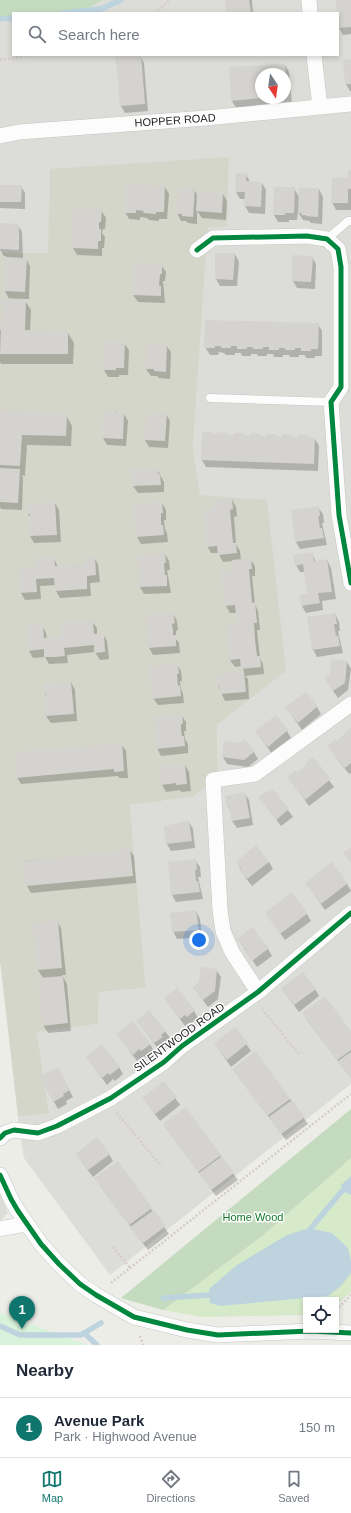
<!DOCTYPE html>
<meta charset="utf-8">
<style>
:root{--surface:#fff;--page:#f6f6f7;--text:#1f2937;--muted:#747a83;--line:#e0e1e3;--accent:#0f766e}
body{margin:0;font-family:Helvetica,sans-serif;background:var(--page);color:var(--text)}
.controls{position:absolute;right:12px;bottom:12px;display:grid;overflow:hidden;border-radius:0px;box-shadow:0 2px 6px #0003}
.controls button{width:36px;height:36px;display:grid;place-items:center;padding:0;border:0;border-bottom:1px solid var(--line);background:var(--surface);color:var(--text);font:20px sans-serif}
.compass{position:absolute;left:255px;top:68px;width:36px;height:36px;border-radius:50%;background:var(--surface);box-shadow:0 2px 6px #0003;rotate:167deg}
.you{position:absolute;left:199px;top:940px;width:14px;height:14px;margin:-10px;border:3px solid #fff;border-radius:50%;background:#1a73e8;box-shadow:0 0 0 6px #1a73e833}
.badge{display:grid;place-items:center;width:26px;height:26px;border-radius:50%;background:var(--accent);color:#fff;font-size:13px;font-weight:700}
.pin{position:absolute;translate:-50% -33px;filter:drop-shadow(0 1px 2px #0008)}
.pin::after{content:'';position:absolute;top:21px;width:14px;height:12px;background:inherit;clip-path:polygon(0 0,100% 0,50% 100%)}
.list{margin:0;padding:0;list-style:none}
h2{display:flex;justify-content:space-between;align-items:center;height:52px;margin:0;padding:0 16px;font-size:17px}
h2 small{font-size:13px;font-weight:400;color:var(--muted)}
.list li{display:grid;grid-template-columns:26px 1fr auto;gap:12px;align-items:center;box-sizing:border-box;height:60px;padding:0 16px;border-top:1px solid var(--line)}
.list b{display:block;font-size:15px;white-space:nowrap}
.list p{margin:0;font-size:13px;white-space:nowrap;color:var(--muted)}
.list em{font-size:13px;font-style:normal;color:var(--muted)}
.icon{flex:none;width:22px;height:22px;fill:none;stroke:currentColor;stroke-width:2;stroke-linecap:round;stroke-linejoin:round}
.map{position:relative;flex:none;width:351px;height:1345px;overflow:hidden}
.search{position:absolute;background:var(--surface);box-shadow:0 2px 6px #0003;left:12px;right:12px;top:12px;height:44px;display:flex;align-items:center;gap:10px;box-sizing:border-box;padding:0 14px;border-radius:0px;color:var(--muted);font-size:15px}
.sheet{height:112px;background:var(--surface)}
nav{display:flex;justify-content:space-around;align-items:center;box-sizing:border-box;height:56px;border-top:1px solid var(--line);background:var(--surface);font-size:11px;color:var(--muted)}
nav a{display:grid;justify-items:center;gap:2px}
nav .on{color:var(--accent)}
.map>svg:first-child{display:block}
.residential{fill:#dcdcd9;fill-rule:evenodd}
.construction{fill:#d5d6ca}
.grass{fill:#d6eac9}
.forest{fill:#c5dbbf}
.park{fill:#d8f2db}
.water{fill:#bdd4df}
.shadow{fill:#0003;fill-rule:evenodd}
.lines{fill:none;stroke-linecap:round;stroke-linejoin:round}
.stream{stroke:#bdd4df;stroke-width:5.5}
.building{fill:#d4d3cf}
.lane-casing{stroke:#c6c6c4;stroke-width:9}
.street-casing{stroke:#c6c6c4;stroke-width:16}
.path{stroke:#d6ccc8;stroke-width:2.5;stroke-dasharray:2 2;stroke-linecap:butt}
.lane{stroke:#fcfcfc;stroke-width:8}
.street{stroke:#fcfcfc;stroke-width:15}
.cycleway-casing{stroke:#fff;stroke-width:8}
.cycleway{stroke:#00873e;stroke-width:5}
.labels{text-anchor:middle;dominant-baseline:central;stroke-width:3;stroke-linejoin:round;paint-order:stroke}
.street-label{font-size:11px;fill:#1f1f1f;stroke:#fff}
.park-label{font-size:11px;fill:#127928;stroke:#fff}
</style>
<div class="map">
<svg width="351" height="1345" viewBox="0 0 351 1345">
<rect width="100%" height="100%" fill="#edede8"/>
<path class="residential" d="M103 0H351V1084L110 1275 24 1158 18 1117 49 1113 37 1032 98 1024 99 992 146 988 130 805 193 797 218 776 217 725 286 670 199 495 193 449 208 227H226L229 157 48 254 0 253V17L13 16V55H338V13H44L85 10ZM261 74H285V98H261Z
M0 1193 8 1213 0 1221Z"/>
<path class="construction" d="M229 157 227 227H208L193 449 200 495 267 500 286 671 217 725 218 776 193 797 130 805 146 988 99 992 98 1024 37 1032 49 1113 18 1117 0 961V253H48L50 169Z"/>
<path class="grass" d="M351 1158V1292L336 1305V1300H306V1315L203 1317 163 1310 262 1236Z"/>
<path class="forest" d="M0 0H103L85 10 44 13H13V16L0 17Z
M351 1109V1158L262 1236 163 1310 121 1298Z"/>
<path class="park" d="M0 1313 88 1345H0Z"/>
<path class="water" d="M351 1176V1195L342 1191 341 1185Z
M309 1228 332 1233 348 1248 351 1261V1273L341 1286 328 1296 220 1306 210 1303 209 1289 237 1265 287 1235Z"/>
<path class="shadow" d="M226 0H252L253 13H227Z
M340 0H351V34L343 35 339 28 338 13Z
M140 55 144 63 148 111 125 113 121 106Z
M351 60V91H350L346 84 344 61Z
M285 65 289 72 292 103 236 108 232 101 230 68ZM261 74H285V98H261Z
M351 171V210H336L332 202 348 179Z
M246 174 250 182 262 183 266 190 265 214 249 213 245 206 246 199H240L236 192Z
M0 186H21L25 193V209L0 208Z
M165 187 169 194 167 219H159V221L149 220 147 218 140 217V220L129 219 125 212Z
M294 188 299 197 319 189 323 197 322 224 311 223 309 221 303 220 298 212 297 220H289V222H278L274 215ZM302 213 311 215H302Z
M194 189 198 196 223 194 227 201 226 220 202 218 197 211V224L188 223 186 221H181L177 213Z
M74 210H101L106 218 105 229H103L102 233 105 237 104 248H102V256L77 255 73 248Z
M18 225 22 232 23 258 26 259 30 266 29 299H24L31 310 30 331 68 333 74 343 73 364H1L0 362V330H2L9 299 5 291 6 256H4L0 250V244Z
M235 254 239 262 237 286H220L216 279Z
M293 256 312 257 316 264 315 289 297 288 293 281Z
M135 264 161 265 166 272 165 281H163L165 303 138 302 133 295Z
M318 324 322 331V356H315V358H306L305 355H299V357H290L289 355H283V357H274L273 354H267V356H258L257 354H251V356H242L241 353H235V355H226L224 353 219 352 218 355H210L205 347Z
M124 343 129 350 128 375H119V377H108L104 370Z
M166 345 171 352 170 379 159 378 157 376H151L146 369Z
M0 410 66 415 72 426 71 446 27 445 25 476 22 475 23 478 22 510 1 509 0 507Z
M116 411 117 414H124L128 421 126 446 107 445 103 438Z
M166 414 170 421 168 448 149 447 145 440 147 415 155 416Z
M228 434 229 436 244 434 245 436 251 437 260 435 261 437 276 435 277 437 283 438 292 436 293 438 315 439 319 446 318 471 206 467 202 460 213 435Z
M157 469 164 482V492L138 493 133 486 132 470Z
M232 499 236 507 237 516 234 517 236 544 240 551 241 560 250 559 255 566V576H252L255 604 258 611 260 630H257L260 658 263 664 264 674 245 676 248 679 249 699 225 701 218 686 217 675 244 672 242 666 235 667 230 660 238 624 237 613H230L226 606 223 571 234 570 233 561 223 562 218 553H211L207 546 215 510Z
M55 503 59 510 61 542 34 543 30 536 29 527H31V518L28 514Z
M162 503 166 510V520H164L165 529 167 533 168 542 141 544 137 537Z
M318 507 323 514 324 523H322L327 545 300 549 296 542 292 511Z
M312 553 316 562 327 560 331 568 336 599 322 601 323 610 306 613 302 606 308 595 305 572H300L296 565Z
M165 554 169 561 170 570H167L171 593 144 594 140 587 138 555Z
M94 557 98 564 100 582 90 583 91 596 60 598 56 591V585L40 586 41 599 25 600 21 593 20 569 35 568 54 559 58 567 86 565Z
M173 614 177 621 178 630 176 631V639L179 643 180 653 153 655 149 648Z
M335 614 339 622 340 631H338L343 653 317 657 313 649Z
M92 621 97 628V634H103L107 641 109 659 100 660 95 652 67 655 68 663 49 664 45 657 33 658 29 651 42 625 46 633 47 639 63 637Z
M347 662 351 669 348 690 338 698 325 679Z
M177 664 181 671 182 681H180L181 689 183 694 184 703 158 705 153 698Z
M71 682 75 690 77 721 51 723 46 716V707H48L47 699 45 694Z
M286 707H317L321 714 302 730Z
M181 715 186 722V731H184L185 739 188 744V753L161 756 157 748Z
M351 728V773L349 774 333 753 337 742Z
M256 731H287L291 738 272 754Z
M121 744 126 751 128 778H119L118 776 21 784 17 777Z
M254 752 258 759 248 767 227 764 223 757Z
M313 758 334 787 309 806 288 777 296 774 307 766Z
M185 765 189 772 191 791 181 792 180 790 166 792 162 785Z
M273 790 293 817 281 826 260 798 268 794Z
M244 793 249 800 253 825 237 828 232 821 231 811 228 807Z
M189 822 193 829 195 848 171 851 167 844 165 827Z
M129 849 134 856 136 883 31 893 27 886 23 861 121 852Z
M195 860 200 867 201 877H198L203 899 176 902 172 895Z
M237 862H269L273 869 252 886 245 877Z
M306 883 347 884 351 891 325 910Z
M196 911 200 919 202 937 177 939 173 931Z
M266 913 307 914 311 921 285 940Z
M57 921 61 928 66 975H62L67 984 71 1031 48 1033 43 1025V978L38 970 33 924Z
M238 939 268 949 272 956 257 967Z
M216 970 221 977 218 999 208 1007 194 988Z
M282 989H315L319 996 299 1012Z
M165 999 194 1011 198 1018 191 1023 190 1022 185 1026Z
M303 1013 351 1033V1078L307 1020Z
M137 1021 165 1031 170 1038 165 1042 166 1044 159 1050Z
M235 1028 251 1051 231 1067 215 1044Z
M117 1034 150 1044 154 1051 146 1058 144 1056 137 1061Z
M87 1058 119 1067 123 1074 115 1081 113 1079 107 1085Z
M57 1068 73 1097 66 1101 67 1104 58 1109 54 1102Z
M238 1076 290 1099 308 1124 286 1140Z
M164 1082 180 1105 160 1121 143 1098Z
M164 1125 220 1155 238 1180 216 1196Z
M109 1154 113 1161 93 1177 81 1161Z
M117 1162 169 1234 148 1250 100 1186Z"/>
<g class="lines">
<path class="stream" d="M63 13 101 9 121 0
M0 19 13 18
M311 1228 342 1191
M163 1298 209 1295
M0 1326 20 1335H81L101 1323
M84 1333 97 1345"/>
</g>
<path class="building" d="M225 0H249L251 13H226Z
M336 0H351V27L338 28V13H337Z
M141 55 145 104 120 106 118 88H119L115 57Z
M351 59V84H345L343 60Z
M285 64 288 96H285V74H261V98L231 101 229 67Z
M348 170H351V189H348V203H331L332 177 347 178Z
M236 173H247L246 181 262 182 261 207 244 206 245 192H235Z
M125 184 165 186 164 212H156V214L143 213 144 211 136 210V213H124Z
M0 185H22L21 202H0Z
M178 187 195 188 193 217 182 216V214H176Z
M274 187H295L294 213H285V215H273Z
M299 188H319L318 217 306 216V214L298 213Z
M197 192 223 193 222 213 196 211Z
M73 209H102L101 222H99V229H101V241H98V249L72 248Z
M0 223 19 224V250L0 249Z
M215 253H235L233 280 215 279Z
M292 255 313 256 311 282 292 281Z
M5 257 27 258 25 292 4 291Z
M134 263 162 264V274H160L159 286H161V296L132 295Z
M2 298 26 299 25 330 68 332V354H0Z
M205 320 319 323 318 349H311V351H301V348H295V350H285V348H279V350H269V347H263V349H253V347H247V349H237V346H231V348H221V346H215V348H204Z
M104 341 125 342 124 368H116V370H103Z
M146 343 167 344 166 372 154 371V369H145Z
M0 409 67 414 66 436 22 435 20 466 0 465Z
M104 410H116V413H124L123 439 102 438Z
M154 412 167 413 165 441 144 440 146 414 154 415Z
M202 432H212V434L218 435V432L228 433V435H234V433H244V435L250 436V433L260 434V436H266V434H276V436L282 437V434L292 435V437H298V435H308L309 437 315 438 314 464 201 460Z
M0 468 20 469 18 503 0 502Z
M158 468V474H160L161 485 132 486 131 469Z
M232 498 233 509 230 510 233 543H236L237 553 218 555 217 546 206 547 203 511 214 509 213 500Z
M55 502 57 535 29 536 28 526H30V514H27V504Z
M162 502 163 513H161V525H163L164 535 136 537 133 504Z
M319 506 320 516H318L320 528H322L324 538 295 542 291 510Z
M313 552 314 561 327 559 332 592 318 593 320 603 301 606 299 595 307 594 303 564 295 566 293 555Z
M165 553 166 563H164L165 575H167V586L139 587 137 554Z
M95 556 96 575 87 576V589L55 591 54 578 36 579 37 592 20 593 18 568 34 567V559L54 558 55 566 85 565 84 557Z
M251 558 252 569H249L252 603 255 602 257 623H254L255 640 257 656H260L261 667 241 669 240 659 229 660 226 624 237 623 235 605 225 606 221 570 232 569V560Z
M173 613 175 623 172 624 173 630V635H176V646L148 648 145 615Z
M335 613 337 624H334L336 636 338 635 340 646 312 650 307 617Z
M93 620 94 634 104 633 105 652 94 653V645L64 648 65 656 55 657H44V649L28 651 26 626 43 624 44 638 53 637H62L60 623Z
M331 659 347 661 345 683 333 691 324 679 330 674Z
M178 663 179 674H177L178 686 180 685 181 696 152 699 150 666Z
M244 671 246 692 220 694 219 686H217L216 674Z
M71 681 74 714 45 716V706H47L46 700V694H44L43 684Z
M306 692 318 706 298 723 285 707Z
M182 714 183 724H181V730L182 736H184L185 746 156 749 154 716Z
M276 715 288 730 268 747 255 731Z
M351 727V763L345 768 327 746 336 739 337 741 341 738 346 733 345 732Z
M245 739 255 751 244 760 222 757 224 741 239 743Z
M122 743 124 771 114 772V769L16 778V752Z
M313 757 331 779 305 800 287 777 295 771 297 772 301 769 306 765 305 763Z
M185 764 187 784 176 785V783L161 785 159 766Z
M273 789 289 809 276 820 258 797 267 791 268 793Z
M245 792 250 818 232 821 229 807H227L225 796Z
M189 821 192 841 166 844 164 826Z
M256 845 269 862 247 879 239 870 241 868 236 862Z
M351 847V863L343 853Z
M130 848 133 876 26 886 22 861 113 852 120 851 119 849Z
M196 859 197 870H195L196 881H198L200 892 171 895 168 862Z
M332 862 348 883 321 904 305 883Z
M292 892 308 913 280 934 265 913Z
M196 910 199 930 172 932 170 913Z
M58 920 62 968 37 970 32 923Z
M252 927 269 948 252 961 245 952 247 951 237 939Z
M201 967 217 969 215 991 203 1000 193 987 199 982Z
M303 972 316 989 294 1005 281 988Z
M63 976 68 1023 42 1026 38 978Z
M177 988 195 1010 187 1017 185 1015 180 1019 164 998Z
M325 996 351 1031V1050L337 1060 302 1013Z
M149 1010 166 1031 161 1035 163 1037 154 1043 136 1021Z
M133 1021 151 1044 141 1051 139 1049 133 1055 116 1034Z
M235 1027 248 1043 227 1060 214 1044Z
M102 1044 120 1067 110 1075 108 1073 102 1078 85 1057Z
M256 1051 290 1099 267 1116 232 1069Z
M351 1052V1078L338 1061Z
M58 1067 70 1090 63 1094 64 1096 53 1102 39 1076Z
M164 1081 177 1097 155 1114 142 1098Z
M292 1100 305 1117 281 1134 269 1117Z
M186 1107 221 1155 198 1172 163 1124Z
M97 1137 110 1154 88 1170 75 1154Z
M222 1156 234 1173 211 1190 199 1173Z
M118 1161 152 1208 129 1225 94 1178Z
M154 1210 166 1226 143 1243 130 1227Z"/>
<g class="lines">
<defs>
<path id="lane" d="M327 239 348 221H351
M210 398 331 402"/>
<path id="street" d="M309 0 310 13
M314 55 320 107
M0 136 19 132 206 118 351 104
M197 250 213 238 307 236 327 239 338 249 341 267V387L331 402 339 515 351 583
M258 992 232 952 223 931 220 910 213 780 255 774 351 704
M0 1138 5 1133 14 1130 38 1133 57 1126 111 1098 164 1062 182 1046 258 992 351 913
M0 1175 11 1199 18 1211 41 1244 59 1264 80 1284 96 1295 134 1317 187 1330 218 1335 310 1331 351 1333
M0 1229 27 1224"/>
</defs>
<use href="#lane" class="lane-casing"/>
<use href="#street" class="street-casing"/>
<path class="path" d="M155 13 170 0
M0 60 30 55
M262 1009 300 1055
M117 1113 161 1166
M113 1247 130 1268
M111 1283 351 1094
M337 1315 338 1308 351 1295
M140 1336 143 1345"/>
<use href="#lane" class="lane"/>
<use href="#street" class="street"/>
<defs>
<path id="cycleway" d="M197 250 213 238 307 236 327 239 338 249 341 267V387L331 402 339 515 351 583
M0 1138 5 1133 14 1130 38 1133 57 1126 111 1098 164 1062 182 1046 258 992 351 913
M0 1175 11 1199 18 1211 41 1244 59 1264 80 1284 96 1295 134 1317 187 1330 218 1335 310 1331 351 1333"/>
</defs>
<use href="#cycleway" class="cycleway-casing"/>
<use href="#cycleway" class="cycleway"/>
</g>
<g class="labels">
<g class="street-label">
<text transform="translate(175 120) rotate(-4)">HOPPER ROAD</text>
<text transform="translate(179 1037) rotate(-36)">SILENTWOOD ROAD</text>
</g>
<g class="park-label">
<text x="253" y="1217">Home Wood</text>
</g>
</g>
</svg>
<div class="controls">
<button><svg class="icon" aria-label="locate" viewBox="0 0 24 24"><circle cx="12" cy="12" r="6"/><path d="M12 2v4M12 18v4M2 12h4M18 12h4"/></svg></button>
</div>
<svg class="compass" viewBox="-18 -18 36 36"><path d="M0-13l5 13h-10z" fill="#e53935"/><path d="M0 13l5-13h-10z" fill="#747a83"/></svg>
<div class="you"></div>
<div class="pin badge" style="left:22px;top:1329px">1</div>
<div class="search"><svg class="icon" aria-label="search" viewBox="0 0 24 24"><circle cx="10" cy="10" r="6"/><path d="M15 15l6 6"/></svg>Search here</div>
</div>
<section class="sheet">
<h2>Nearby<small></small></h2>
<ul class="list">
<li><span class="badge">1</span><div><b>Avenue Park</b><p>Park · Highwood Avenue</p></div><em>150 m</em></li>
</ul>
</section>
<nav>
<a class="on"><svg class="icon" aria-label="map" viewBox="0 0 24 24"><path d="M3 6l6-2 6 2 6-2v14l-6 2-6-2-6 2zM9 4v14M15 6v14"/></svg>Map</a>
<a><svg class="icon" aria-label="directions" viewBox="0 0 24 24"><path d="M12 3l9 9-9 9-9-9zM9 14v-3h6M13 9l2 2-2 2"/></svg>Directions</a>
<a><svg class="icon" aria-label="saved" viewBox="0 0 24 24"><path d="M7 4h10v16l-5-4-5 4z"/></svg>Saved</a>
</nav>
